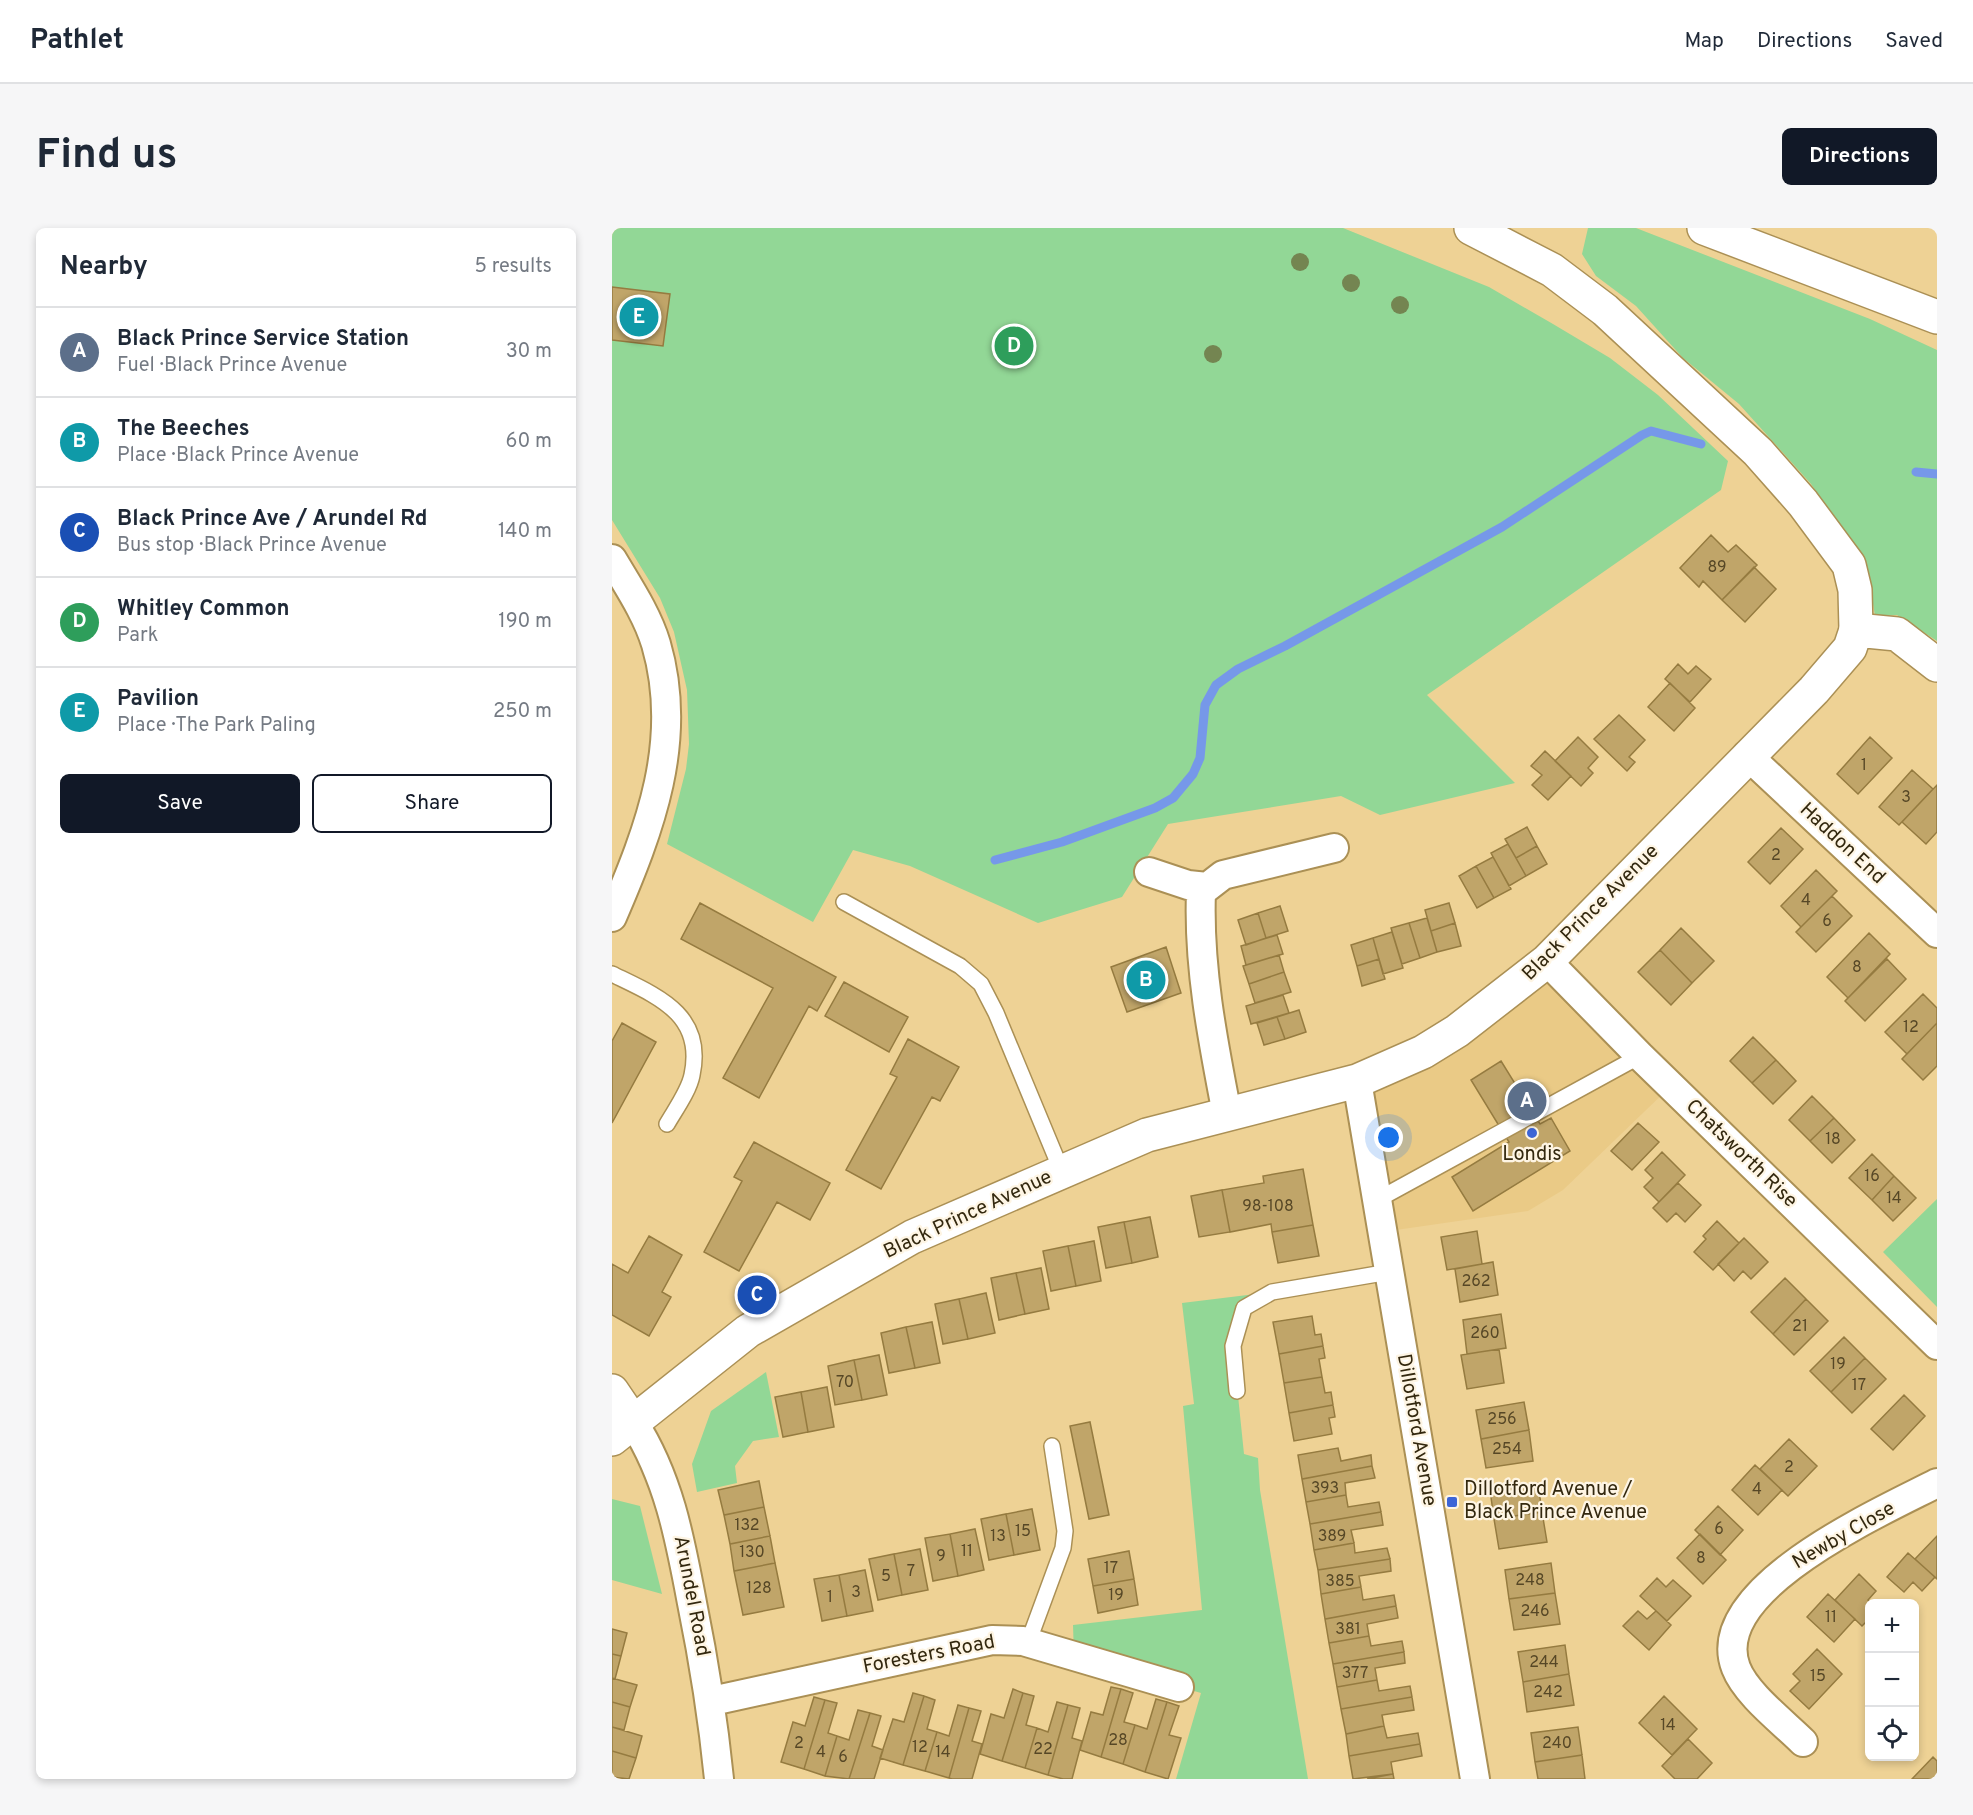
<!DOCTYPE html>
<meta charset="utf-8">
<style>
:root{--surface:#fff;--page:#f6f6f7;--text:#1f2937;--muted:#747a83;--line:#e0e1e3;--accent:#111827}
body{margin:0;font-family:Overpass,sans-serif;background:var(--page);color:var(--text)}
.controls{position:absolute;right:18px;bottom:18px;display:grid;overflow:hidden;border-radius:9px;box-shadow:0 3px 9px #0003}
.controls button{width:54px;height:54px;display:grid;place-items:center;padding:0;border:0;border-bottom:2px solid var(--line);background:var(--surface);color:var(--text);font:30px sans-serif}
.you{position:absolute;left:777px;top:910px;width:21px;height:21px;margin:-15px;border:4px solid #fff;border-radius:50%;background:#1a73e8;box-shadow:0 0 0 9px #1a73e833}
.badge{display:grid;place-items:center;width:39px;height:39px;border-radius:50%;background:var(--accent);color:#fff;font-size:20px;font-weight:700}
.pin{position:absolute;translate:-50% -50%;border:3px solid #fff;box-shadow:0 2px 6px #0006}
.list{margin:0;padding:0;list-style:none}
h2{display:flex;justify-content:space-between;align-items:center;height:78px;margin:0;padding:0 24px;font-size:26px}
h2 small{font-size:20px;font-weight:400;color:var(--muted)}
.list li{display:grid;grid-template-columns:39px 1fr auto;gap:18px;align-items:center;box-sizing:border-box;height:90px;padding:0 24px;border-top:2px solid var(--line)}
.list b{display:block;font-size:22px;white-space:nowrap}
.list p{margin:0;font-size:20px;white-space:nowrap;color:var(--muted)}
.list em{font-size:20px;font-style:normal;color:var(--muted)}
.actions{display:flex;gap:12px;padding:18px 24px}
.actions a{flex:1;padding:14px 0;border:2px solid var(--accent);border-radius:9px;text-align:center;font-size:21px;color:var(--accent)}
.actions .main{background:var(--accent);color:#fff}
.icon{flex:none;width:33px;height:33px;fill:none;stroke:currentColor;stroke-width:2;stroke-linecap:round;stroke-linejoin:round}
.map{position:relative;flex:none;width:1325px;height:1551px;overflow:hidden;border-radius:9px}
header{display:flex;align-items:center;gap:36px;box-sizing:border-box;height:84px;padding:0 30px;background:var(--surface);border-bottom:2px solid var(--line)}
header strong{font-size:28px}
nav{display:flex;gap:33px;margin-inline-start:auto;font-size:21px}
.intro{display:flex;align-items:center;justify-content:space-between;box-sizing:border-box;height:144px;padding:0 36px}
h1{margin:0;font-size:42px}
.button{padding:15px 27px;border-radius:9px;background:var(--accent);color:#fff;font-size:21px;font-weight:700}
main{display:flex;gap:36px;padding:0 36px}
aside{flex:1;background:var(--surface);border-radius:9px;box-shadow:0 3px 9px #0003}
.map>svg:first-child{display:block}
.built{fill:#eaca86}
.green{fill:#92d796}
.lines{fill:none;stroke-linecap:round;stroke-linejoin:round}
.stream{stroke:#7698e9;stroke-width:9}
.building{fill:#c0a569;stroke:#957b40;stroke-width:1.5}
.service-casing{stroke:#ab9055;stroke-width:18}
.minor-casing{stroke:#ab9055;stroke-width:32}
.tertiary-casing{stroke:#ab9055;stroke-width:36}
.trunk-casing{stroke:#ab9055;stroke-width:36}
.service{stroke:#fff;stroke-width:15}
.minor{stroke:#fff;stroke-width:28}
.tertiary{stroke:#fff;stroke-width:33}
.trunk{stroke:#fff;stroke-width:33}
.tree{fill:#748551}
.poi-dot{fill:#3d65d6;stroke:#fef5e4;stroke-width:2}
.labels{text-anchor:middle;dominant-baseline:central;stroke-width:4.5;stroke-linejoin:round;paint-order:stroke}
.number-label{font-size:16px;fill:#564726}
.street-label{font-size:20px;fill:#33280f;stroke:#fef5e4}
.poi-label{font-size:20px;fill:#33280f;stroke:#fef5e4}
</style>
<header>
<strong>Pathlet</strong>
<nav><a>Map</a><a>Directions</a><a>Saved</a></nav>
</header>
<div class="intro"><h1>Find us</h1><a class="button">Directions</a></div>
<main>
<aside>
<h2>Nearby<small>5 results</small></h2>
<ul class="list">
<li><span class="badge" style="background:#5c6f8a">A</span><div><b>Black Prince Service Station</b><p>Fuel · Black Prince Avenue</p></div><em>30 m</em></li>
<li><span class="badge" style="background:#0f9aa8">B</span><div><b>The Beeches</b><p>Place · Black Prince Avenue</p></div><em>60 m</em></li>
<li><span class="badge" style="background:#1a4fb4">C</span><div><b>Black Prince Ave / Arundel Rd</b><p>Bus stop · Black Prince Avenue</p></div><em>140 m</em></li>
<li><span class="badge" style="background:#2e9e5b">D</span><div><b>Whitley Common</b><p>Park</p></div><em>190 m</em></li>
<li><span class="badge" style="background:#0f9aa8">E</span><div><b>Pavilion</b><p>Place · The Park Paling</p></div><em>250 m</em></li>
</ul>
<div class="actions"><a class="main">Save</a><a>Share</a></div>
</aside>
<div class="map">
<svg width="1325" height="1551" viewBox="0 0 1325 1551">
<rect width="100%" height="100%" fill="#eed295"/>
<path class="built" d="M935 733 1059 858 951 962 916 983 770 1004 746 853Z"/>
<path class="green" d="M0 0H731L877 59 941 96 998 130 1046 167 1116 233 1109 262 815 467 903 555 768 587 729 568 556 596 510 669 426 695 298 638 241 622 201 694 55 616 74 541 77 516 75 462 62 404 48 370 0 292Z
M976 0H1024L1258 91 1325 122V413L1285 387 1263 388 1255 339 1199 256 1127 176 1071 130 1024 78 984 48 970 26Z
M1325 971V1079L1271 1024Z
M660 1064 632 1080 621 1119 632 1226 646 1230 648 1262 696 1551H564L589 1465 462 1428 461 1397 590 1382 571 1178 582 1176 570 1075Z
M154 1144 167 1209 141 1213 123 1238 125 1255 85 1264 80 1236 99 1183Z
M0 1271 28 1278 50 1366 0 1352Z"/>
<g class="lines">
<path class="stream" d="M1304 244 1325 246
M383 632 450 614 543 580 561 570 581 546 588 530 593 477 604 457 626 441 673 418 890 299 1030 207 1039 203 1089 216"/>
</g>
<path class="building" d="M0 59 58 66 51 118 0 112Z
M1099 307 1116 324 1124 317 1145 337 1110 372 1091 353 1087 359 1068 340Z
M1142 339 1164 361 1133 394 1110 372Z
M1066 436 1076 446 1084 438 1099 451 1078 474 1053 451Z
M1058 455 1083 480 1062 503 1036 479Z
M1007 487 1033 512 1017 529 1023 534 1015 543 982 511Z
M966 509 986 529 976 540 981 545 969 558 943 533Z
M1258 509 1280 530 1246 566 1225 546Z
M933 523 959 548 936 572 920 557 930 547 919 538Z
M1300 542 1321 561 1287 597 1267 579Z
M1325 557V604L1314 616 1290 594Z
M915 599 925 618 904 630 893 611Z
M1169 600 1191 621 1158 656 1136 634Z
M896 616 914 648 897 658 879 625Z
M925 618 935 636 914 648 904 630Z
M881 629 899 661 882 670 864 638Z
M864 638 882 670 865 680 847 648Z
M1204 642 1225 663 1189 699 1169 678Z
M1220 668 1240 688 1204 724 1184 704Z
M88 675 224 749 205 783 197 778 147 870 111 850 161 760 69 711Z
M837 675 843 695 819 703 813 682Z
M668 678 676 703 654 710 646 685Z
M646 685 654 710 634 717 626 692Z
M815 690 825 724 808 730 797 695Z
M797 695 808 730 790 736 779 700Z
M843 695 849 718 825 724 819 703Z
M1069 700 1102 733 1080 755 1048 722Z
M780 704 791 740 771 746 761 710Z
M1257 705 1278 726 1236 770 1215 749Z
M665 707 671 726 634 737 629 718Z
M761 710 767 731 745 738 739 717Z
M554 719 569 765 515 784 499 739Z
M1048 722 1080 755 1059 777 1026 744Z
M667 727 672 744 637 756 631 738Z
M767 731 773 751 750 758 745 738Z
M1275 731 1294 751 1253 793 1233 773Z
M672 744 679 764 643 775 637 756Z
M232 754 296 789 277 824 213 788Z
M1311 766 1325 780V795L1295 826 1273 804Z
M671 767 677 785 639 796 634 778Z
M687 782 694 804 673 811 665 789Z
M665 789 673 811 652 817 645 795Z
M10 795 44 814 0 895V813Z
M1325 795V838L1311 852 1290 831Z
M1141 809 1164 832 1140 855 1118 833Z
M296 811 347 839 328 873 320 869 269 961 234 942 285 849 278 846Z
M1164 832 1184 853 1161 876 1140 855Z
M889 833 928 896 939 890 958 923 861 983 840 949 897 914 859 852Z
M1200 868 1222 890 1198 913 1177 892Z
M1222 890 1243 912 1220 935 1198 913Z
M1026 895 1047 914 1020 942 999 923Z
M142 914 218 955 198 992 165 974 127 1043 92 1024 130 953 122 949Z
M1050 924 1073 947 1047 974 1032 959 1041 950 1033 942Z
M1260 926 1282 948 1260 972 1237 950Z
M691 941 701 997 660 1004 659 996 618 1004 610 962 652 955 651 948Z
M1282 948 1304 970 1281 993 1260 972Z
M1066 955 1089 977 1073 994 1064 985 1055 994 1041 980Z
M610 962 618 1004 587 1009 579 968Z
M538 989 546 1029 520 1035 512 994Z
M1105 993 1127 1015 1101 1042 1082 1024 1094 1011 1091 1008Z
M512 994 520 1035 494 1040 486 999Z
M701 997 707 1028 666 1035 660 1004Z
M865 1003 870 1036 835 1042 829 1009Z
M37 1008 70 1027 50 1064 59 1069 37 1108 0 1087V1036L16 1045Z
M1132 1010 1156 1034 1139 1051 1131 1043 1122 1053 1106 1036Z
M482 1013 489 1053 464 1058 456 1018Z
M456 1018 464 1058 439 1063 431 1023Z
M881 1034 886 1067 848 1074 843 1041Z
M429 1040 437 1081 413 1086 404 1045Z
M404 1045 413 1086 387 1092 379 1050Z
M1173 1050 1194 1071 1161 1106 1139 1084Z
M374 1065 383 1105 356 1111 347 1071Z
M347 1071 356 1111 331 1116 323 1076Z
M1194 1071 1216 1093 1182 1127 1161 1106Z
M889 1086 894 1120 855 1126 851 1092Z
M700 1088 703 1107 709 1106 711 1118 667 1126 661 1094Z
M320 1094 328 1135 303 1140 294 1099Z
M294 1099 303 1140 277 1145 269 1105Z
M1232 1109 1253 1130 1219 1164 1198 1143Z
M711 1118 713 1130 707 1131 710 1149 672 1155 667 1126Z
M887 1121 892 1155 855 1161 849 1127Z
M267 1127 275 1167 250 1172 242 1132Z
M1253 1130 1274 1151 1240 1185 1219 1164Z
M242 1132 250 1172 223 1177 216 1138Z
M710 1149 713 1165 719 1164 721 1177 677 1185 672 1155Z
M215 1159 222 1199 196 1204 189 1164Z
M189 1164 196 1204 171 1209 163 1169Z
M1292 1167 1313 1188 1281 1222 1259 1201Z
M912 1174 917 1202 869 1211 864 1182Z
M721 1177 723 1189 717 1190 720 1206 682 1213 677 1185Z
M478 1194 497 1287 477 1291 458 1198Z
M917 1202 921 1233 874 1240 869 1211Z
M1177 1211 1205 1238 1176 1268 1148 1241Z
M726 1220 729 1233 759 1227 760 1238 690 1251 686 1227Z
M1143 1237 1170 1262 1146 1287 1120 1262Z
M760 1238 763 1250 733 1255 734 1267 694 1274 690 1251Z
M147 1253 152 1279 112 1287 106 1262Z
M926 1255 930 1284 882 1291 878 1262Z
M734 1267 736 1279 767 1274 769 1284 698 1296 694 1274Z
M1106 1278 1131 1302 1108 1327 1083 1302Z
M152 1279 158 1308 118 1316 112 1287Z
M420 1281 428 1322 402 1327 394 1286Z
M769 1284 771 1297 739 1302 742 1315 702 1322 698 1296Z
M930 1284 935 1314 887 1321 882 1291Z
M394 1286 402 1327 377 1332 369 1291Z
M363 1301 372 1342 346 1348 338 1306Z
M338 1306 346 1348 321 1353 313 1310Z
M1088 1306 1114 1332 1091 1356 1065 1330Z
M158 1308 163 1335 122 1343 118 1316Z
M1325 1308V1351L1303 1331Z
M742 1315 743 1325 775 1320 778 1331 706 1342 702 1322Z
M308 1321 316 1362 290 1367 282 1326Z
M517 1323 522 1351 481 1358 476 1331Z
M1296 1325 1323 1349 1310 1363 1301 1354 1292 1364 1275 1349Z
M282 1326 290 1367 266 1372 257 1331Z
M778 1331 779 1343 747 1348 749 1359 709 1366 706 1342Z
M163 1335 172 1379 131 1387 122 1343Z
M939 1335 943 1365 897 1371 893 1342Z
M253 1342 261 1383 235 1388 227 1347Z
M1247 1346 1264 1363 1256 1372 1259 1376 1258 1390 1250 1398 1223 1372Z
M227 1347 235 1388 210 1393 202 1351Z
M1045 1350 1054 1359 1061 1352 1079 1368 1055 1393 1028 1368Z
M522 1351 526 1377 486 1385 481 1358Z
M749 1359 751 1372 782 1367 784 1378 713 1391 709 1366Z
M943 1365 948 1396 902 1402 897 1371Z
M1216 1366 1243 1391 1222 1414 1195 1389Z
M784 1378 786 1390 755 1396 757 1408 717 1415 713 1391Z
M1026 1383 1035 1391 1044 1383 1059 1397 1037 1422 1011 1398Z
M0 1401 15 1405 9 1428 0 1426Z
M757 1408 759 1418 790 1413 792 1424 721 1436 717 1415Z
M953 1417 957 1446 911 1454 906 1424Z
M1205 1421 1230 1446 1197 1481 1178 1463 1188 1453 1181 1446Z
M792 1424 793 1435 763 1440 765 1452 725 1459 721 1436Z
M0 1426 9 1428 3 1451 0 1450Z
M957 1446 962 1477 915 1484 911 1454Z
M0 1450 25 1457 18 1479 0 1474Z
M765 1452 767 1463 798 1458 800 1469 729 1481 725 1459Z
M499 1459 509 1461 489 1529 468 1522 479 1484 491 1487Z
M401 1461 411 1465 390 1533 368 1526 379 1486 392 1490Z
M509 1461 521 1465 512 1494 523 1497 511 1536 489 1529Z
M301 1465 312 1468 291 1537 268 1530 281 1491 292 1494Z
M411 1465 422 1468 414 1497 425 1500 413 1540 390 1533Z
M312 1468 323 1472 315 1501 325 1504 313 1543 291 1537Z
M1052 1468 1085 1501 1060 1527 1027 1495Z
M202 1469 213 1472 192 1541 169 1534 181 1494 193 1498Z
M800 1469 802 1482 770 1487 772 1498 734 1506 729 1481Z
M544 1471 555 1474 533 1544 511 1536 523 1497 535 1501Z
M213 1472 225 1475 216 1505 225 1508 213 1548 192 1541Z
M0 1474 18 1479 12 1502 0 1499Z
M445 1474 456 1477 436 1547 413 1540 425 1500 436 1504Z
M555 1474 567 1478 557 1507 569 1510 556 1551 533 1544Z
M346 1477 357 1480 337 1550 313 1543 325 1504 337 1508Z
M456 1477 468 1480 460 1510 470 1513 460 1551H451L436 1547Z
M357 1480 369 1483 360 1513 370 1516 360 1551H340L337 1550Z
M246 1482 258 1485 237 1551 213 1548 225 1508 237 1512Z
M258 1485 269 1488 260 1518 271 1522 262 1551H237Z
M772 1498 775 1510 806 1505 808 1516 737 1528 734 1506Z
M0 1499 30 1508 24 1530 0 1523Z
M966 1499 970 1527 923 1534 919 1505Z
M1076 1511 1100 1535 1085 1551H1063L1050 1538Z
M808 1516 810 1528 779 1534 781 1546 741 1551 737 1528Z
M0 1523 24 1530 17 1551 0 1549Z
M970 1527 973 1551H926L923 1534Z
M1321 1529 1325 1533V1551H1300Z
M781 1546 782 1551H755Z"/>
<g class="lines">
<defs>
<path id="service" d="M232 674 348 738 369 756 384 785 450 944
M0 746C45 768 93 786 80 847 77 863 63 882 55 896
M765 972 1028 828
M625 1163 621 1118 632 1080 660 1064 777 1044
M416 1415 451 1320 453 1303 440 1218"/>
<path id="minor" d="M0 331C16 358 35 386 44 416 72 512 38 601 0 689
M1135 527 1325 705
M537 644 576 657 595 659
M935 733 1028 828 1325 1117
M745 853 863 1551
M615 886C601 814 586 738 589 664L611 647 722 620
M21 1194C57 1250 68 1311 80 1375 92 1434 101 1491 107 1551
M100 1473 380 1412 411 1413 567 1459
M1191 1514C1171 1494 1134 1466 1124 1440 1093 1361 1271 1283 1325 1255"/>
<path id="tertiary" d="M0 1163 21 1194
M0 1211 136 1103 300 1009 535 907 745 853 811 824 845 803 935 733 1202 462 1238 420 1244 402 1285 406 1325 437"/>
<path id="trunk" d="M859 0 940 42 993 82 1146 224 1191 275 1237 337 1243 362 1244 402
M1092 0 1325 89"/>
</defs>
<use href="#service" class="service-casing"/>
<use href="#minor" class="minor-casing"/>
<use href="#tertiary" class="tertiary-casing"/>
<use href="#trunk" class="trunk-casing"/>
<use href="#service" class="service"/>
<use href="#minor" class="minor"/>
<use href="#tertiary" class="tertiary"/>
<use href="#trunk" class="trunk"/>
</g>
<g class="tree">
<circle cx="688" cy="34" r="9"/>
<circle cx="739" cy="55" r="9"/>
<circle cx="788" cy="77" r="9"/>
<circle cx="601" cy="126" r="9"/>
</g>
<g class="poi-dot">
<circle cx="920" cy="905" r="6"/>
<rect x="834" y="1268" width="12" height="12" rx="3"/>
</g>
<g class="labels">
<g class="number-label">
<text x="1105" y="340">89</text>
<text x="1252" y="538">1</text>
<text x="1294" y="570">3</text>
<text x="1164" y="628">2</text>
<text x="1194" y="673">4</text>
<text x="1215" y="694">6</text>
<text x="1245" y="740">8</text>
<text x="1299" y="800">12</text>
<text x="1221" y="912">18</text>
<text x="1260" y="949">16</text>
<text x="1282" y="971">14</text>
<text x="656" y="979">98-108</text>
<text x="864" y="1054">262</text>
<text x="1188" y="1099">21</text>
<text x="873" y="1106">260</text>
<text x="1226" y="1137">19</text>
<text x="233" y="1155">70</text>
<text x="1247" y="1158">17</text>
<text x="890" y="1192">256</text>
<text x="895" y="1222">254</text>
<text x="1177" y="1240">2</text>
<text x="713" y="1261">393</text>
<text x="1145" y="1262">4</text>
<text x="135" y="1298">132</text>
<text x="1107" y="1302">6</text>
<text x="411" y="1304">15</text>
<text x="386" y="1309">13</text>
<text x="720" y="1309">389</text>
<text x="355" y="1324">11</text>
<text x="140" y="1325">130</text>
<text x="329" y="1329">9</text>
<text x="1089" y="1331">8</text>
<text x="499" y="1341">17</text>
<text x="299" y="1344">7</text>
<text x="274" y="1349">5</text>
<text x="918" y="1353">248</text>
<text x="728" y="1354">385</text>
<text x="147" y="1361">128</text>
<text x="244" y="1365">3</text>
<text x="504" y="1368">19</text>
<text x="218" y="1370">1</text>
<text x="923" y="1384">246</text>
<text x="1219" y="1390">11</text>
<text x="736" y="1402">381</text>
<text x="932" y="1435">244</text>
<text x="743" y="1446">377</text>
<text x="1206" y="1449">15</text>
<text x="936" y="1465">242</text>
<text x="1056" y="1498">14</text>
<text x="506" y="1513">28</text>
<text x="187" y="1516">2</text>
<text x="945" y="1516">240</text>
<text x="308" y="1520">12</text>
<text x="431" y="1522">22</text>
<text x="209" y="1525">4</text>
<text x="331" y="1525">14</text>
<text x="231" y="1530">6</text>
</g>
<g class="street-label">
<text transform="translate(1230 616) rotate(43)">Haddon End</text>
<text transform="translate(979 685) rotate(-45)">Black Prince Avenue</text>
<text transform="translate(1129 926) rotate(44)">Chatsworth Rise</text>
<text transform="translate(356 987) rotate(-25)">Black Prince Avenue</text>
<text transform="translate(804 1202) rotate(80)">Dillotford Avenue</text>
<text transform="translate(1232 1308) rotate(-30)">Newby Close</text>
<text transform="translate(79 1368) rotate(79)">Arundel Road</text>
<text transform="translate(317 1427) rotate(-11)">Foresters Road</text>
</g>
<g class="poi-label">
<text x="920" y="927">Londis</text>
<text x="852" y="1262" text-anchor="start">Dillotford Avenue /<tspan x="852" dy="23">Black Prince Avenue</tspan></text>
</g>
</g>
</svg>
<div class="controls">
<button>+</button>
<button>−</button>
<button><svg class="icon" aria-label="locate" viewBox="0 0 24 24"><circle cx="12" cy="12" r="6"/><path d="M12 2v4M12 18v4M2 12h4M18 12h4"/></svg></button>
</div>
<div class="you"></div>
<div class="pin badge" style="left:915px;top:873px;background:#5c6f8a">A</div>
<div class="pin badge" style="left:534px;top:752px;background:#0f9aa8">B</div>
<div class="pin badge" style="left:145px;top:1067px;background:#1a4fb4">C</div>
<div class="pin badge" style="left:402px;top:118px;background:#2e9e5b">D</div>
<div class="pin badge" style="left:27px;top:89px;background:#0f9aa8">E</div>
</div>
</main>
